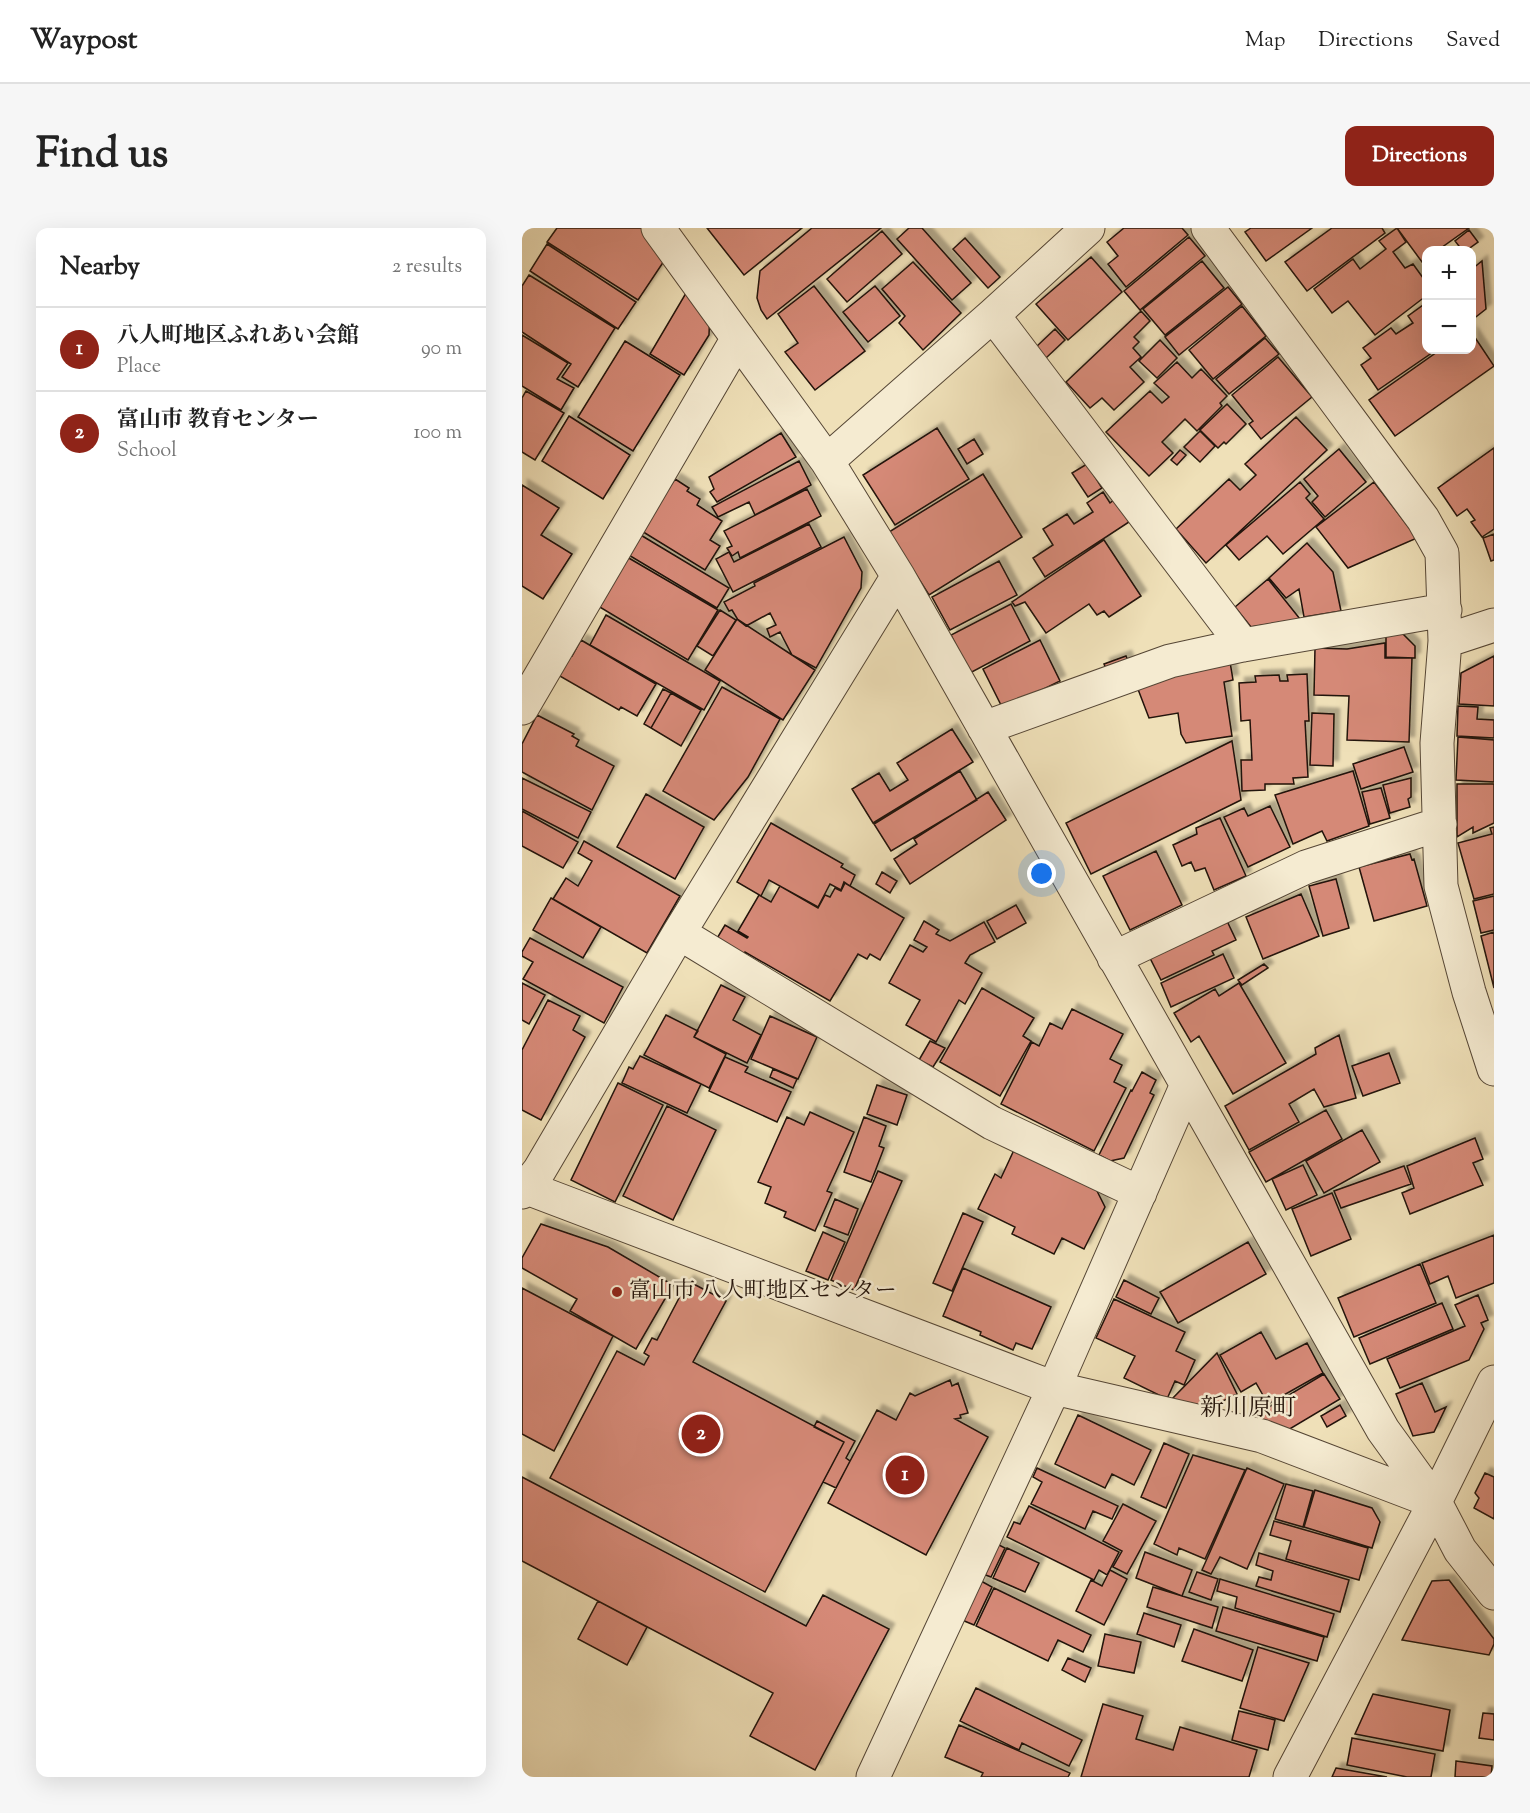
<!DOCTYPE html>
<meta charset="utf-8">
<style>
:root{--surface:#fff;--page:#f6f6f6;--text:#222;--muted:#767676;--line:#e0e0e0;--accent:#8f2418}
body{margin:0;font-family:"Sorts Mill Goudy","Noto Serif JP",serif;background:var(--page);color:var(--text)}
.controls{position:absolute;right:18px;top:18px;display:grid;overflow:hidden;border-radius:12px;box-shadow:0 6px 24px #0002}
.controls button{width:54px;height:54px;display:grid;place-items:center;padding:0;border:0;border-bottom:2px solid var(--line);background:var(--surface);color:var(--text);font:30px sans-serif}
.you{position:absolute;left:520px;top:646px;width:21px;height:21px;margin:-15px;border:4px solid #fff;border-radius:50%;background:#1a73e8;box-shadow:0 0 0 9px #1a73e833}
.badge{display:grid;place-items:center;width:39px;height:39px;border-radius:50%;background:var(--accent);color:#fff;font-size:20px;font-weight:700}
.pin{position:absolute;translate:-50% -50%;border:3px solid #fff;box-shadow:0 2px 6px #0006}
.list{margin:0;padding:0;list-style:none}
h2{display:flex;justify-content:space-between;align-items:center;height:78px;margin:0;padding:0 24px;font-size:26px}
h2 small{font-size:20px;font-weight:400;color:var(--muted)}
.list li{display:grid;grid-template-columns:39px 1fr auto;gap:18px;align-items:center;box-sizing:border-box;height:84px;padding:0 24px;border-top:2px solid var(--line)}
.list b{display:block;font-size:22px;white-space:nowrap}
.list p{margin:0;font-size:20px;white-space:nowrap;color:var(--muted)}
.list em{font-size:20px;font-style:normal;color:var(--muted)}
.map{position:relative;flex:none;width:972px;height:1549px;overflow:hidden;border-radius:12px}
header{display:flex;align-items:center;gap:36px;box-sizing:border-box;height:84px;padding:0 30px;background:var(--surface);border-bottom:2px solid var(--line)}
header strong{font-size:28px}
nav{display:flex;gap:33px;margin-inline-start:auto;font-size:21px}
.intro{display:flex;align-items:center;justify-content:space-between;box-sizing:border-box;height:144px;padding:0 36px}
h1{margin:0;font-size:42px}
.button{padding:15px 27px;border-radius:12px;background:var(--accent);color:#fff;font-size:21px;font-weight:700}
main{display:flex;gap:36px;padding:0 36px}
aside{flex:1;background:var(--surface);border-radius:12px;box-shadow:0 6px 24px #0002}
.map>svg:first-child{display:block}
.building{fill:#d58977;stroke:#221209;stroke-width:1.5;filter:url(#shadow)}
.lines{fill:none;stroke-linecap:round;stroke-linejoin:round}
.street-casing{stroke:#554635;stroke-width:35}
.street{stroke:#f5ebd1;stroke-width:33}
.poi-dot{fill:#8f2418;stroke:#f5ebd1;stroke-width:2}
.labels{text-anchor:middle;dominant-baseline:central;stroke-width:5;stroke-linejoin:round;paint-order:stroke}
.poi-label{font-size:22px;fill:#221209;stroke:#f5ebd1;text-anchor:start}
.neighbourhood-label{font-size:24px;fill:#221209;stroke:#f5ebd1}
</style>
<header>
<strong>Waypost</strong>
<nav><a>Map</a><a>Directions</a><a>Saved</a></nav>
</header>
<div class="intro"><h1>Find us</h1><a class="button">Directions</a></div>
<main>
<aside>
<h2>Nearby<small>2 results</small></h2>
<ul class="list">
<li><span class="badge">1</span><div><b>八人町地区ふれあい会館</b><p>Place</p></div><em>90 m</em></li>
<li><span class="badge">2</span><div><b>富山市 教育センター</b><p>School</p></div><em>100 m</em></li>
</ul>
</aside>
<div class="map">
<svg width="972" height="1549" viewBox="0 0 972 1549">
<defs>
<filter id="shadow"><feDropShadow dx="5.5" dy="-5.5" stdDeviation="1.5" flood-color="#0004"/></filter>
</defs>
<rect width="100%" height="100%" fill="#efe0b8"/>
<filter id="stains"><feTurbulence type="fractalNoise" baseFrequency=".00333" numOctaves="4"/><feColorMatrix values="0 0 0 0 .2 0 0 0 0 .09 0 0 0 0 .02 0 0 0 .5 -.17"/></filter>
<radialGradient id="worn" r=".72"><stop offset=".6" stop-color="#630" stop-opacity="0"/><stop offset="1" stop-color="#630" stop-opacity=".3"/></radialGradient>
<path class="building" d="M35 0H121L144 30 116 72 25 14Z
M185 0H280L222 47Z
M290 0H359L245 91 239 82 235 70 238 43Z
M387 0H400L449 55 430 72 375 11Z
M602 0H660L666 7 604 59 586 36 596 28 585 14Z
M729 0H790L744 33 723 4Z
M810 0H860L863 5 785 63 763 34Z
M875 0 884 14 871 24 883 40 891 36 904 54V68L853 107 826 73 810 85 792 61 831 31 838 41 864 21 857 13Z
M875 0H947L916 22H904V31L900 34Z
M947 2 956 14 945 22H940L933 13Z
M360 3 380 26 325 74 305 51Z
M667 9 683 28 618 82 602 63Z
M443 10 478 49 466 60 431 21Z
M25 16 114 74 96 101 8 43Z
M569 29 600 64 546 112 514 76Z
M680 33 702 60 643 107 621 81Z
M960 33 964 81 950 92V41Z
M391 34 439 85 401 122 377 95 383 88 360 61Z
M7 47 93 100 56 159 40 149 49 136 0 104V58Z
M292 58 343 123 293 162 263 124 276 115 256 86Z
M353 58 378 88 346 114 321 84Z
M706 59 720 76 657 127 643 109Z
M164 65 188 81 187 107 162 147 128 126Z
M904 75V122H914L856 162 839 137 849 130 841 120 869 100 874 106 891 95 886 88Z
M720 78 744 108 691 151 667 122Z
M619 83 628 93 612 109 617 114 611 120 619 129 608 139 622 154 592 182 580 170 568 180 544 154Z
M533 101 543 112 524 130 514 119Z
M950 105 972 138 873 208 847 172 918 122H950Z
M0 107 46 135 35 151 52 160 39 182 0 158Z
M743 110 757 126 707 166 694 151Z
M638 112 655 130 635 150 617 133Z
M103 113 158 147 111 223 56 189Z
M756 129 790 169 739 211 727 196 731 193 710 167Z
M655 134 670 150 679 141 705 168 698 175 700 178 675 203 663 191 640 214 651 225 627 248 584 204 628 163 640 175 647 169 632 155Z
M4 163 42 185 13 232 0 224V170Z
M705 176 724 196 704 216 702 214 696 220 678 202Z
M47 188 108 227 81 271 20 233Z
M774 189 805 222 684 335 654 301 707 251 718 262 734 247 723 236Z
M415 200 447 251 373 297 341 247Z
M678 203 693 218 678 234 662 219Z
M259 205 274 229 195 274 188 264 192 261 187 249Z
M452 211 461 226 445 236 436 221Z
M972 220V301L960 309 949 294 953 292 945 281 935 288 916 260Z
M817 221 844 254 803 289 790 274 796 268 782 251Z
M658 222 664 227 655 237 649 232Z
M277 233 289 257 233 287 227 274 196 289 190 279Z
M565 236 580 260 566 269 550 245Z
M461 246 500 309 407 367 367 304Z
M153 251 167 260 165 263 178 271 175 277 200 293 188 312 198 318 183 342 118 302Z
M778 254 788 266 784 270 802 291 761 326 745 308 717 332 704 317Z
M852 254 895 310 826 340 794 299Z
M0 257 37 280 19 307 50 326 21 371 0 358Z
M285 261 299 288 218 330 216 324 210 328 205 320 210 318 202 303Z
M581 264 588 275 593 271 607 294 523 349 511 330 531 317 521 301 545 286 552 296 571 284 565 275Z
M287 296 299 319 211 364 194 331 207 324 212 334Z
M117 306 207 360 195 380 105 326Z
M972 306V332L969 333 961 310Z
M322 309 340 344 339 360 294 440 270 427 258 404 248 409 245 401 254 397 248 385 224 398 216 392 210 382 207 383 202 374 233 358 232 355Z
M582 312 619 368 587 389 582 383 575 387 567 376 524 405 503 374 493 378 490 374Z
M785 315 811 344 819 383 782 389 777 361 764 370 747 350Z
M105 329 196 382 166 432 76 378Z
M477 333 495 367 428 402 410 369Z
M746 351 778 391 729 399 713 379Z
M489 376 508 413 448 445 429 407Z
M198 382 214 392 191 428 175 418Z
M84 387 198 453 182 482 68 417Z
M215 391 293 442 261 492 183 442Z
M878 403 893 418V430L864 429V406Z
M59 412 134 456 115 488 99 479 97 482 36 447 47 427 50 428Z
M518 412 538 453 481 481 461 441Z
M863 415V430H890L887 514 825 512 827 468 792 467 793 420 825 421Z
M604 428 608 438 586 446 582 436Z
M972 428V478L937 476 939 445Z
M708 434 711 452 702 454 710 508 664 515 659 506 656 485 627 490 614 456Z
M785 446 787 493H783L786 549 771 550 772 556H743V562L720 563 719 532H730L728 492 719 493 717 455 734 454 733 448 757 447 758 453H766L765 447Z
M200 459 258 491 226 549 192 592 141 563Z
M141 461 149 465 129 500 122 496Z
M149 465 179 482 159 518 129 500Z
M936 478 956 479 955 491 972 492V510L935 508Z
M790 485 812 486 811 538 788 537Z
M15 487 52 506 50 508 57 512 54 518 92 538 70 582 0 544V516Z
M430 501 451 534 351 595 330 561 357 545 368 563 386 552 375 535Z
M936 509 972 512V554L934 552Z
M710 513 719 572 569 646 544 595Z
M882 519 891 544 839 561 831 536Z
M438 543 455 572 369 623 352 596Z
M831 543 847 598 805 613 800 603 771 616 753 567Z
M0 550 69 584 56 610 0 581Z
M889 550V569L886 571 888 579 868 585 861 557Z
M935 556H972V595L951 605V599L935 609Z
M859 560 868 590 848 596 840 564Z
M466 564 484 592 388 656 372 631 395 616 392 611Z
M124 566 182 599 153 651 95 619Z
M748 578 768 619 726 639 702 589 722 580 726 588Z
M0 583 56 614 41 640 0 618Z
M698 590 724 648 692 662 683 640 673 643 669 634 660 638 651 617 675 606 674 600Z
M249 595 321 636 319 639 333 647 328 658 322 654 319 662 308 656 296 679 247 652 239 668 215 654Z
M972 599V666L952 671 936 615 970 606 968 600Z
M62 613 158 668 125 725 31 671 44 650 56 658 70 633 56 625Z
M634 623 660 677 608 702 581 648Z
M888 626 890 632 892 631 905 678 852 693 837 639Z
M360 644 375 653 368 665 354 656Z
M814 651 827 700 801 708 787 658Z
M323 655 382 690 358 732 348 726 345 731 336 726 308 773 223 724 221 728 194 712 203 697 225 710 226 709 216 703 237 667 249 674 258 658 296 680 303 667 308 669 313 660 319 663Z
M779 666 797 708 741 731 724 689Z
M972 668V702L959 705 951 673Z
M29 670 79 699 61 730 11 702Z
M494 677 504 695 475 711 465 693Z
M402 693 417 702 414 706 428 713 462 694 473 714 448 727 443 735 460 745 443 776 437 772 414 814 384 797 398 772 367 755 388 717 401 724 405 719 392 712Z
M705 693 714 712 690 723 692 727 639 752 628 730Z
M972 704V760L959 708Z
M8 710 101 759 82 795 1 751 11 734 0 728V724Z
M701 726 712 750 649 779 639 755Z
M742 736 746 740 720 757 716 752Z
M0 755 23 767 7 796 0 792Z
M717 755 764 835 711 866 677 808 669 814 652 785 693 761 697 768Z
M199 757 223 769 211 792 239 807 225 835 172 809Z
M460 760 512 790 501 808 509 813 478 868 418 834Z
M26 772 58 788 51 802 63 809 19 892 0 882V822Z
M550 781 601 806 588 831 600 837 592 854 604 860 572 923 479 876 510 814 517 818 528 795 540 801Z
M144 787 176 803 172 809 204 826 187 860 122 827Z
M248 788 295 809 276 851 229 831Z
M817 807 834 870 802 879 792 861 767 876 777 894 727 922 703 878 794 826 793 820Z
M408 813 423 820 411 839 397 832Z
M867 825 878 855 841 868 830 838Z
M118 828 179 856 165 885 100 855 107 839 111 841Z
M203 829 226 839 223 844 269 864 255 894 187 863Z
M251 841 275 851 271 860 248 849Z
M620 844 634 852 628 865 632 867 602 930 588 933 577 927 609 862 610 863Z
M96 855 141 877 93 974 49 952Z
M355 857 385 867 375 897 345 886Z
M145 878 194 902 151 992 101 968Z
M804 882 820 911 744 954 727 924Z
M288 884 332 904 305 963 310 965 293 1003 262 989 264 984 243 975 249 959 236 954 265 889 282 897Z
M342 889 364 898 357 918 362 920 349 954 322 944Z
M840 902 858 934 802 965 784 933Z
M953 910 961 931 951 935 961 957 888 986 880 965 892 960 885 938Z
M492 922 574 961 583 979 562 1021 540 1010 532 1026 490 1006 493 999 456 981 473 946 479 950Z
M781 937 795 967 764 982 750 951Z
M882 938 889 956 819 980 812 963Z
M356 943 380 953 332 1062 309 1052Z
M810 965 829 1011 789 1028 770 981Z
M313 971 336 981 326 1007 302 998Z
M441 985 461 994 430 1063 411 1055Z
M19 996 86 1019 151 1057 114 1121 48 1083 55 1071 0 1040V1030Z
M301 1004 323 1014 306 1052 284 1043Z
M972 1007V1055L934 1070 926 1048 908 1056 900 1035Z
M726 1014 744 1046 656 1095 638 1064Z
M898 1036 914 1075 832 1109 816 1070Z
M441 1040 529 1079 510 1121 494 1115 491 1122 458 1107 459 1104 421 1088Z
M602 1052 637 1070 629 1086 594 1069Z
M166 1053 204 1073 171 1134 322 1214 243 1364 28 1250 95 1123 122 1137 127 1128 122 1125 130 1110 135 1112Z
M0 1060 91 1108 32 1223 0 1206Z
M956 1067 966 1092 959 1095 962 1101 947 1132 878 1160 865 1131 943 1098 933 1077Z
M592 1071 663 1104 654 1123 673 1132 662 1157 653 1153 645 1171 602 1150 613 1128 574 1110Z
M920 1075 931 1101 848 1136 837 1110Z
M739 1104 754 1131 785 1115 801 1145 746 1176 734 1155 719 1164 698 1127Z
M695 1125 715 1166 683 1182 650 1171Z
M802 1146 818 1171 761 1205 722 1194Z
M428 1152 430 1158 436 1155 446 1185 438 1187 439 1190 433 1191 466 1209 404 1327 306 1275 355 1182 374 1192 388 1165 393 1168Z
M900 1155 913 1184 924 1179 912 1204 891 1208 874 1166Z
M818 1177 824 1188 805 1199 799 1188Z
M556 1187 629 1222 612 1257 590 1246 583 1260 533 1236Z
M295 1193 333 1213 324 1230 328 1233 314 1260 301 1254 322 1214 292 1199Z
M642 1215 667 1226 644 1280 619 1269Z
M671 1227 723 1242 683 1331 657 1320 655 1327 632 1316Z
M515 1240 596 1278 590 1291 571 1283 563 1301 509 1276 520 1254 511 1249Z
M725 1240 762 1256 725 1341 698 1329 689 1346 680 1342Z
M963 1245 972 1249V1291L952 1280 957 1270 953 1265Z
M0 1249 284 1398 301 1367 367 1401 293 1542 228 1508 251 1465 0 1333Z
M764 1256 791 1263 781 1299 753 1291Z
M793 1262 850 1280 858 1294 850 1320 782 1299Z
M601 1276 634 1293 605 1346 591 1339 600 1323 581 1313Z
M507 1278 597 1324 585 1347 577 1342 572 1352 485 1309 492 1294 498 1296Z
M752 1293 846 1320 837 1352 764 1331 769 1313 748 1307Z
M475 1316 483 1320 469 1349 461 1346Z
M485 1320 517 1335 503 1364 471 1350Z
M623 1324 670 1342 660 1368 614 1350Z
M737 1325 827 1352 818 1384 734 1358 737 1349 749 1352 751 1343 734 1337Z
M588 1342 605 1351 582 1397 554 1383 569 1352 580 1358Z
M675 1344 696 1351 689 1372 667 1364Z
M698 1351 812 1386 805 1409 713 1380 715 1369 695 1363Z
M927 1352 972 1411V1416L967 1427 880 1412 910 1353Z
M459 1353 470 1359 452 1397 440 1392Z
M631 1359 696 1379 690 1400 625 1379Z
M472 1360 569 1407 561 1424 536 1412 526 1433 454 1398Z
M76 1373 125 1399 105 1437 56 1411Z
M701 1379 802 1409 795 1433 694 1403Z
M622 1385 659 1397 652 1419 615 1406Z
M672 1401 731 1422 720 1453 660 1433Z
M583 1406 619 1414 612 1445 576 1438Z
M736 1419 787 1435 762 1493 718 1480Z
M546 1430 569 1440 563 1454 540 1442Z
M454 1460 560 1512 547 1538 500 1515 497 1522 438 1493Z
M851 1466 928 1482 921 1523 833 1506Z
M581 1476 621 1488 614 1511 651 1522 658 1499 735 1522 727 1549H559Z
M717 1483 753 1492 746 1522 710 1512Z
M961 1485 972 1486V1512L957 1510Z
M437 1497 548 1545 546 1549H459L461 1545 423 1529Z
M830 1510 913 1526 909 1549H885L825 1537Z
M934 1533 970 1538 969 1549H933Z
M814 1540 865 1549H810Z"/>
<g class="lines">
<defs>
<path id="street" d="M136 0 305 233 376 348 861 1202 913 1274 938 1322 972 1365
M686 0 901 291 920 325 923 413 915 515 919 658 947 764 972 841
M471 87 721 417
M305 233 471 87 566 0
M923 413 972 397
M0 480 216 110
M462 500 648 433 721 417 923 382
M157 705 470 895 618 965
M592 730 784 639 918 596
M0 958 532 1160 740 1208 913 1274
M0 964 17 943 157 705 376 348
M351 1549 532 1160 664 859
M768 1549 913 1274 972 1154"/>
</defs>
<use href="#street" class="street-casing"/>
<use href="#street" class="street"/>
</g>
<circle class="poi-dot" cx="95" cy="1064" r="6"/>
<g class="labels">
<g class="poi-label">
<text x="107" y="1064">富山市 八人町地区センター</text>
</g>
<g class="neighbourhood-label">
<text x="726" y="1181">新川原町</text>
</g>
</g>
<rect width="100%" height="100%" filter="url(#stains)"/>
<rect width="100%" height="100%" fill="url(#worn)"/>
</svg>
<div class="controls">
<button>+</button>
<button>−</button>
</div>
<div class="you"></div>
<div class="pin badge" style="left:383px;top:1247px">1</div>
<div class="pin badge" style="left:179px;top:1206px">2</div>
</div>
</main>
